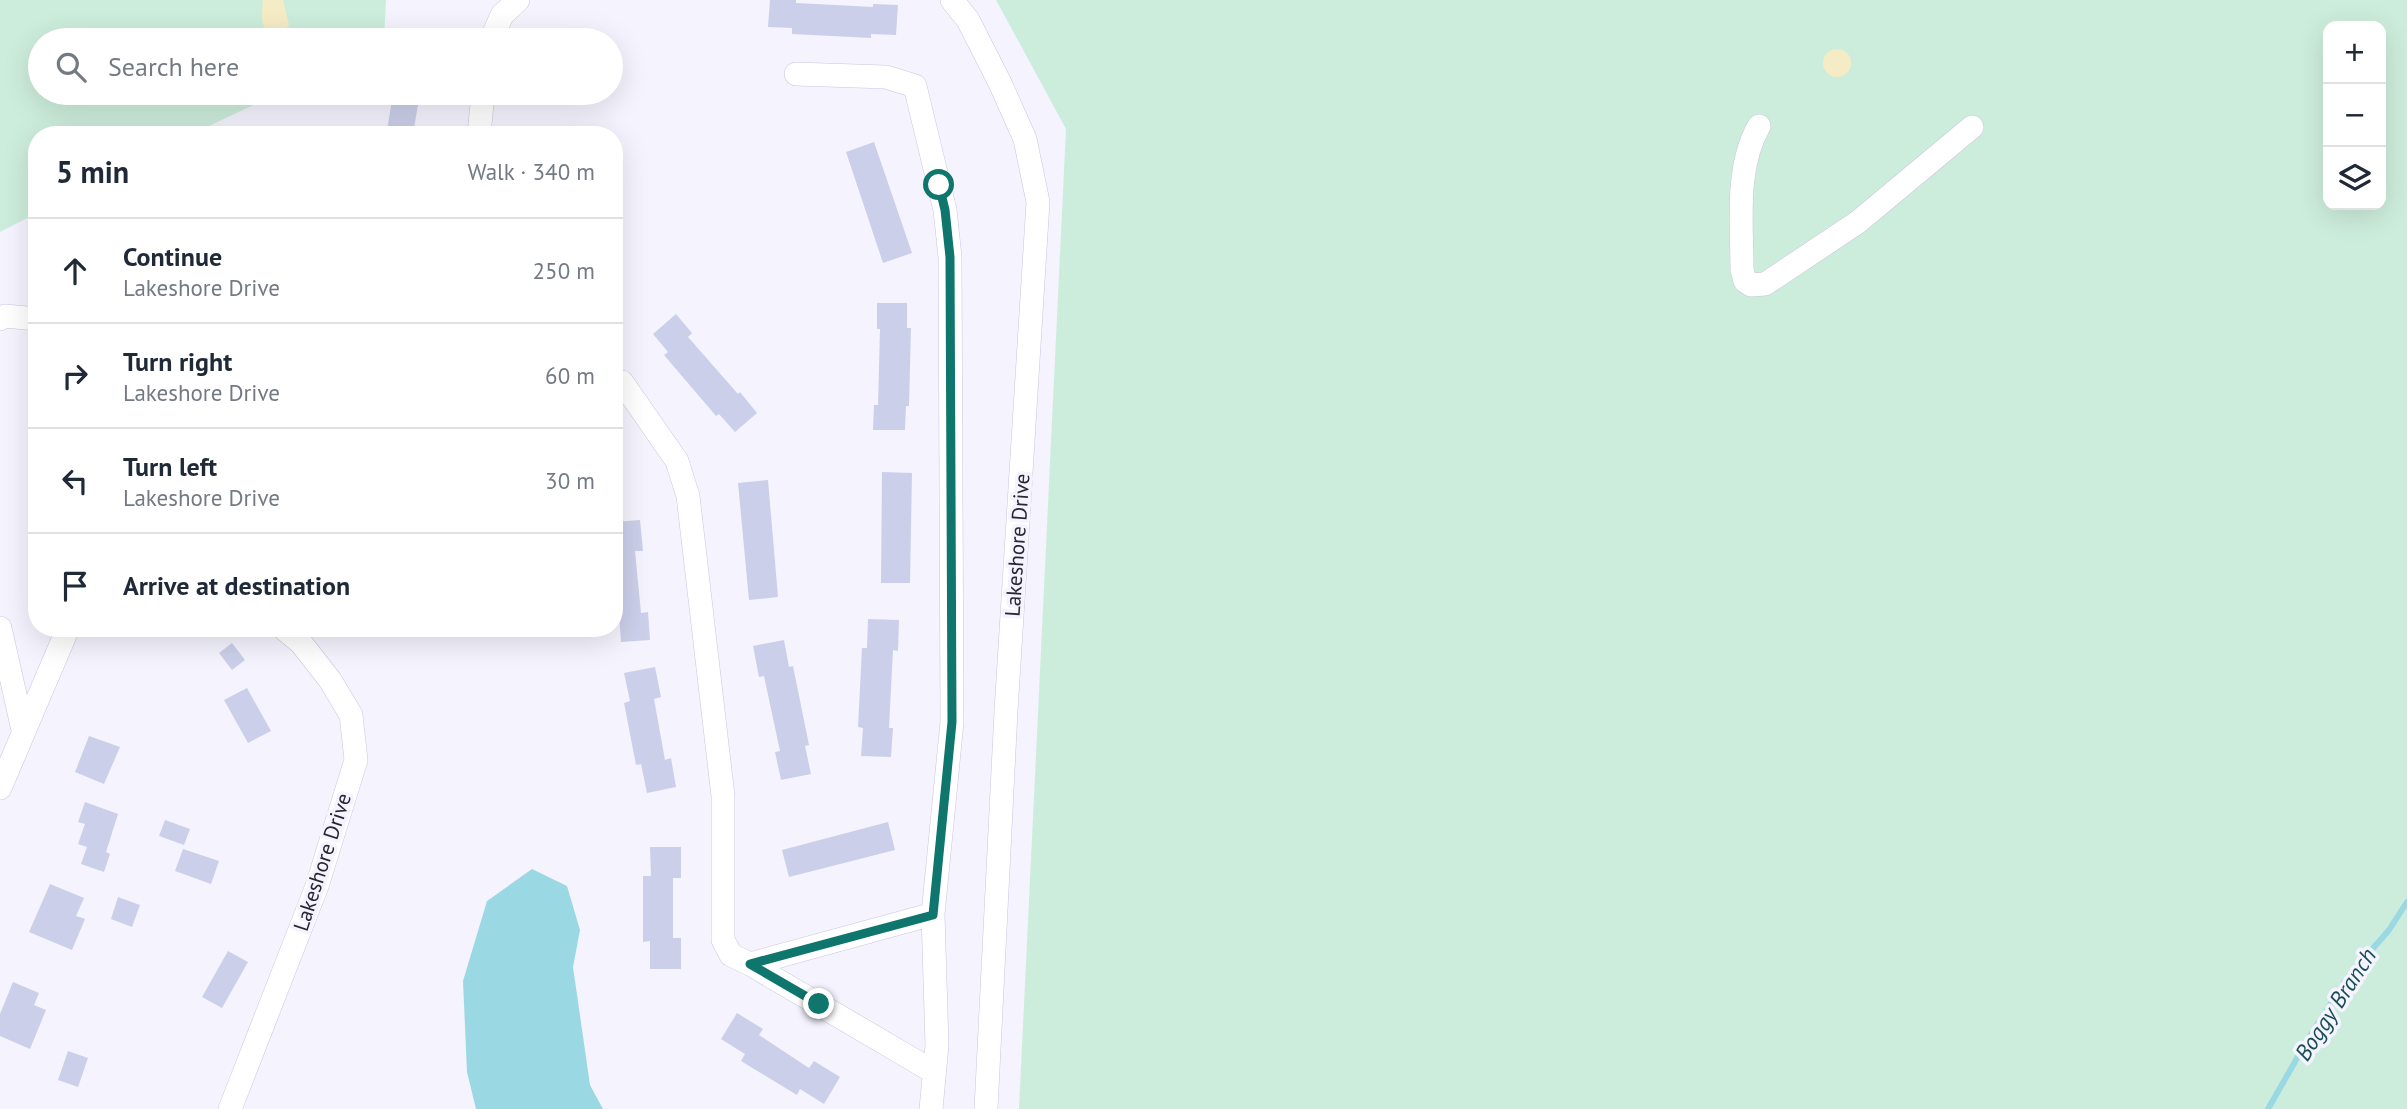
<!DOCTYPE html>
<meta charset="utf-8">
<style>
:root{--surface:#fff;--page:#f2f2f3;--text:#1f2937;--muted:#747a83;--line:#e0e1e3}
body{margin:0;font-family:"PT Sans",sans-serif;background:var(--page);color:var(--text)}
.controls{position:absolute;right:21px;top:21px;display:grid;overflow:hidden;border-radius:14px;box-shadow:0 7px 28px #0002}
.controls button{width:63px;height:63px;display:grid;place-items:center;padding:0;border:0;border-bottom:2px solid var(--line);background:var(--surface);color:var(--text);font:35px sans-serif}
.stop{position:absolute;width:21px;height:21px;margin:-16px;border:5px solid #0f766e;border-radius:50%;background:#fff}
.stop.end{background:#0f766e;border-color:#fff;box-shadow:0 2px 7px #0008}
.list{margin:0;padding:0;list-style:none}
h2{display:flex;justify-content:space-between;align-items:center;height:91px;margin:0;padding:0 28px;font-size:30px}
h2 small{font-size:23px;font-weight:400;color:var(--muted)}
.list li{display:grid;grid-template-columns:46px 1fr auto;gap:21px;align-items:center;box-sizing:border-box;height:105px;padding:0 28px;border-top:2px solid var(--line)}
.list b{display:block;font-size:26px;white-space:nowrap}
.list p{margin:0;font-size:23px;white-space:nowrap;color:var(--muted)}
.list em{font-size:23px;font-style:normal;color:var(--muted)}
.icon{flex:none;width:38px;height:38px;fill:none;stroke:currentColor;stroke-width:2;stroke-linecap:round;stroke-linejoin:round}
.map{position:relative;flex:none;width:2407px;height:1109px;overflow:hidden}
.search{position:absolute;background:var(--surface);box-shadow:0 7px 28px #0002;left:28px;top:28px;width:595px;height:77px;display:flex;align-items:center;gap:18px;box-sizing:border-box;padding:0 24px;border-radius:38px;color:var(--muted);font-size:26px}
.panel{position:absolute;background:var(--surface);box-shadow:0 7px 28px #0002;left:28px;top:126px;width:595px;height:511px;border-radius:28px}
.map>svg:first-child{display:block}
.green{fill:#cdeddc;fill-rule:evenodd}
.sand{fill:#f5ebc5}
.water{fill:#9ad9e3}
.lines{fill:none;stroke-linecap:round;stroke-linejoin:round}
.stream{stroke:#9ad9e3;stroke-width:6}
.building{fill:#cccfe9}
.minor-casing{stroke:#c9c6e1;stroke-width:24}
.minor{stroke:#fff;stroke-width:23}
.route{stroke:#0f766e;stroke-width:9}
.labels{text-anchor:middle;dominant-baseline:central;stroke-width:7;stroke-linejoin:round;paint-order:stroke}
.street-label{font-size:21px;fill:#292832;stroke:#f4f3fe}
.water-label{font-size:23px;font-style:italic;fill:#174e55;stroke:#f4f3fe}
</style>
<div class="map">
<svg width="2407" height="1109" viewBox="0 0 2407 1109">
<rect width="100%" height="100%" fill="#f4f3fe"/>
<path class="green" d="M0 0H386L384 40H40V93H279L190 135H37V213L0 232Z
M996 0H2407V1109H1019L1066 129ZM2328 26H2381V205H2328Z"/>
<path class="sand" d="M263 0H283L289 25 282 34 270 35C259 24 262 14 263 0Z
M1823 63a14 14 0 1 1 28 0a14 14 0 1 1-28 0Z"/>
<path class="water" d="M532 869 567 886 580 930 573 967 590 1085 603 1109H476L467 1072 463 981 487 901Z"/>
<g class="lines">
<path class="stream" d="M2268 1109 2308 1039 2348 977 2389 930 2407 902"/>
</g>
<path class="building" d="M770 0H796V3L873 7V4L898 5 896 35 871 34V38L792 34V28L768 27Z
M393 94 419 99 413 134 387 130Z
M874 142 912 253 883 263 846 152Z
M877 303H907V328H911L909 406H906L905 430H873L874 405H878L880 329H877Z
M676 314 692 333 688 337 738 394 740 392 757 413 735 432 719 414 716 416 664 355 668 352 653 334Z
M882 472 912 473 910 583H881Z
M768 480 778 597 749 600 738 483Z
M640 520 643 551H635L641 613 648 612 650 640 621 642 619 614 614 615V522Z
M868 619 899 620 898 651 893 650 889 728H893L891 757 861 756 863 728 858 727 862 648H867Z
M784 640 789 667 793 666 809 745 805 746 811 774 781 780 775 752 780 751 764 676 759 677 753 646Z
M232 643 245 660 232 670 219 653Z
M655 667 661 697 654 699 665 760 671 758 676 787 647 793 641 764 636 765 624 703 630 701 624 673Z
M247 688 271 731 248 743 224 700Z
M89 736 120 747 104 784 75 772Z
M85 802 118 814 106 852 110 854 104 872 81 864 87 847 78 844 85 824 78 822Z
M165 820 190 829 184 845 159 836Z
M888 822 895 850 789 877 782 850Z
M650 847H681V878H673V938H681V969H650V941L643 942V876H651Z
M183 849 219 861 211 884 175 871Z
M50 884 84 898 76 916 85 919 72 950 29 932Z
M118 897 140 905 132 927 111 919Z
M228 951 248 962 222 1008 202 997Z
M13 982 39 993 34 1005 46 1010 30 1049 0 1036V1014Z
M737 1013 763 1029 759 1035 809 1068 814 1061 840 1077 824 1104 800 1089 797 1095 741 1061 745 1054 721 1039Z
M68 1051 88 1058 78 1087 58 1080Z"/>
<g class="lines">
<defs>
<path id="minor" d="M952 0 968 20 1000 83 1025 139 1038 202 1006 711 986 1109
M491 40 502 15 518 0
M796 74 886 77 915 86 945 210 950 257 952 722 933 914
M1759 126C1735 168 1742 223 1742 270L1745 281 1751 285 1765 284 1858 222 1972 127
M479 135 483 93
M0 319 5 316 37 319
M622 382 677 461 688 496 723 796V940L731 955 750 964
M0 628 23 730
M0 788 68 628
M230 1109 317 886 356 760 351 715 330 680 301 643 283 628
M931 1109 937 1045 933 914 750 964 934 1072"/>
</defs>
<use href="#minor" class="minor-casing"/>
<use href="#minor" class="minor"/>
</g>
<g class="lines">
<path class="route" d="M819 1004 750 964 933 915 952 722 950 257 945 210 939 185"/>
</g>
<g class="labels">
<g class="street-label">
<text transform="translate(1017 545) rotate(-86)">Lakeshore Drive</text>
<text transform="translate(322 862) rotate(-72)">Lakeshore Drive</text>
</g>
<g class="water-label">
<text transform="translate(2335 1004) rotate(-57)">Boggy Branch</text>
</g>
</g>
</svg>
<div class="controls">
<button>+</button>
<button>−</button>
<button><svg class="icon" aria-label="layers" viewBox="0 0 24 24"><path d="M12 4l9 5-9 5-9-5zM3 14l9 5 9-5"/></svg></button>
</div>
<div class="stop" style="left:939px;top:185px"></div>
<div class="stop end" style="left:819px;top:1004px"></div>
<div class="search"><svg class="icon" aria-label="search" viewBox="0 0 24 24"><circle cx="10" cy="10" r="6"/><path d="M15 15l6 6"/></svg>Search here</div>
<section class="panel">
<h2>5 min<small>Walk · 340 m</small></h2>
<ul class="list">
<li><svg class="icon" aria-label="ahead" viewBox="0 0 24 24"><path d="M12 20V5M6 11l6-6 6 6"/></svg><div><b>Continue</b><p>Lakeshore Drive</p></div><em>250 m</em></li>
<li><svg class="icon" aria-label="right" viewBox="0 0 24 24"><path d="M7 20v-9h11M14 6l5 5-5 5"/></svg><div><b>Turn right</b><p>Lakeshore Drive</p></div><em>60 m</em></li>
<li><svg class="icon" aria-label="left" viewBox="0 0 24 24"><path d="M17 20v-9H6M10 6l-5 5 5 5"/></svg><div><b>Turn left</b><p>Lakeshore Drive</p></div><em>30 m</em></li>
<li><svg class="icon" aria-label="arrive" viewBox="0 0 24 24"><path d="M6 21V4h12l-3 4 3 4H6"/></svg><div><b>Arrive at destination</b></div></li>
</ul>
</section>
</div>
